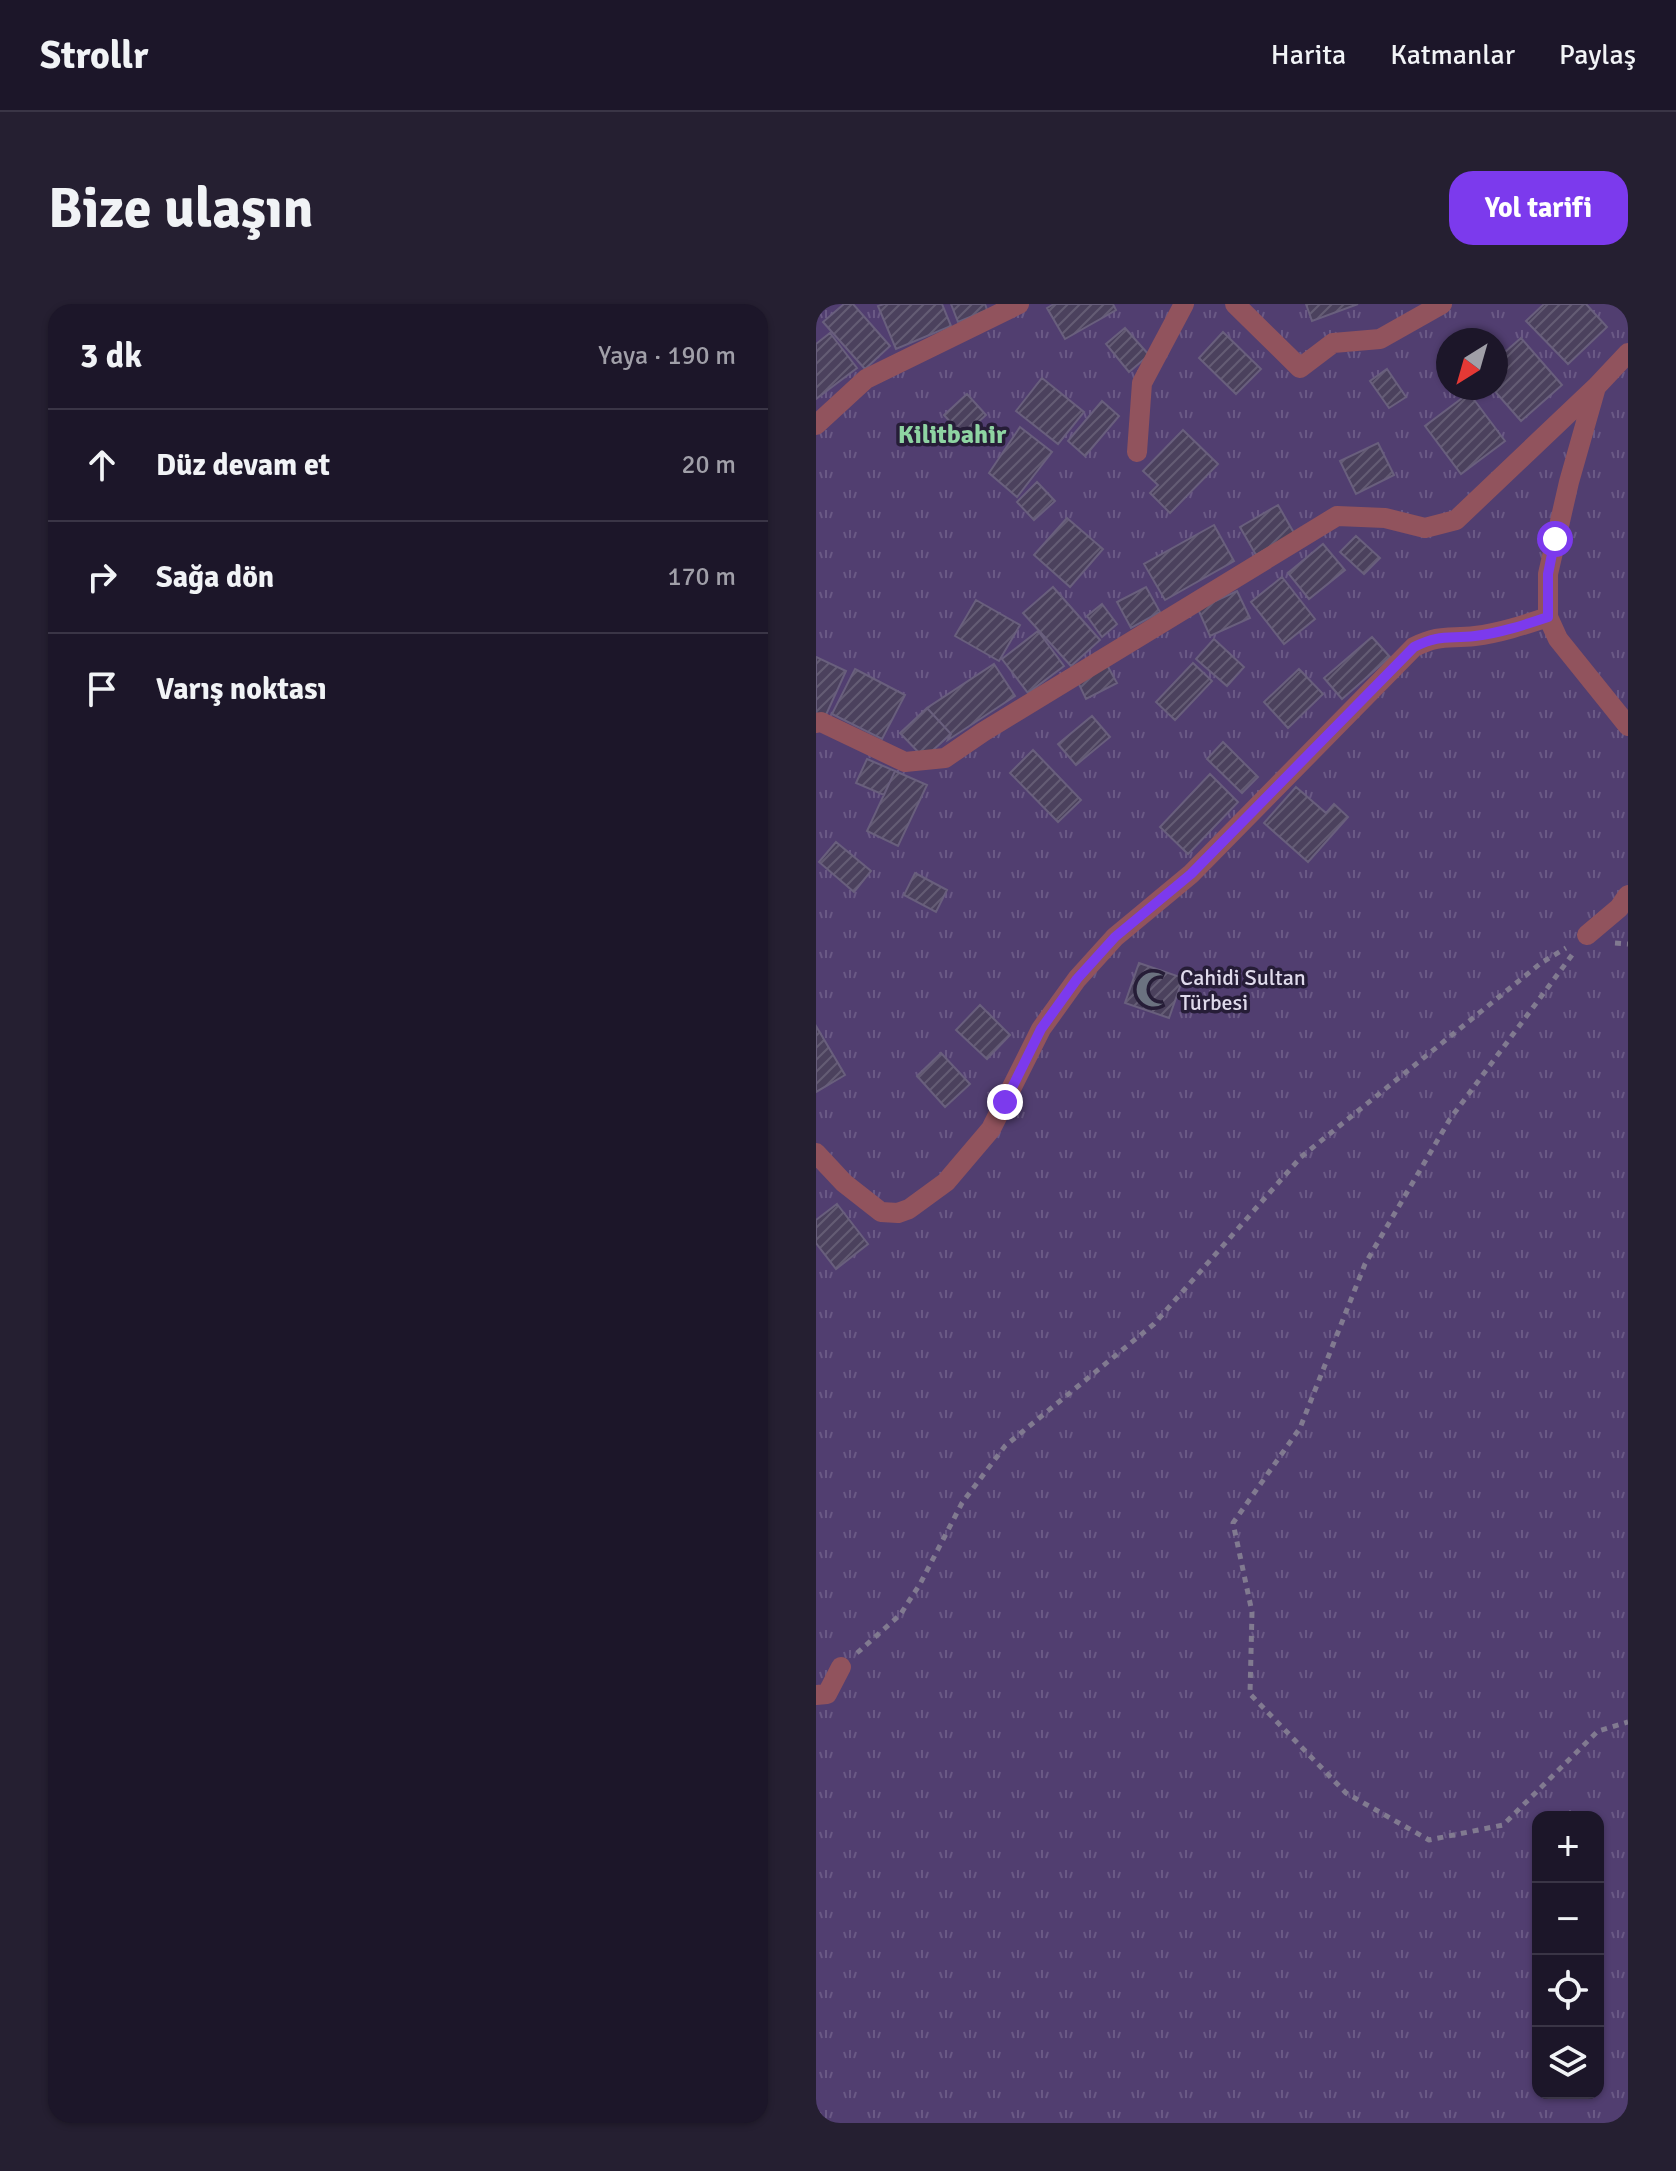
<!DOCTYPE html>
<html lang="tr">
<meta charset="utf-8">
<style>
:root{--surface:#1c1629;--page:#251f31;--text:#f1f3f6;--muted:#a09fa8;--line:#3a3546;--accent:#7c3aed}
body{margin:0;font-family:Signika,sans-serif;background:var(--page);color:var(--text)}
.controls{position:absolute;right:24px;bottom:24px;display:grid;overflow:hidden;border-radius:16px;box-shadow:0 2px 6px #0004}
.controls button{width:72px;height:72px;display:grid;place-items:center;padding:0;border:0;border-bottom:2px solid var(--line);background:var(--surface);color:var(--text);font:40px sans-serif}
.compass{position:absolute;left:620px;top:24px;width:72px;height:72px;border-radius:50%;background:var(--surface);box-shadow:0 2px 6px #0004;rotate:217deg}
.stop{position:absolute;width:24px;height:24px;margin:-18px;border:6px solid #7c3aed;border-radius:50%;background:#fff}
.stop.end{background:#7c3aed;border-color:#fff;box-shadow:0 2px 8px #0008}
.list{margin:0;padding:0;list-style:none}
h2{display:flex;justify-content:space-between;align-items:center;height:104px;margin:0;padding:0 32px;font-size:34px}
h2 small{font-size:26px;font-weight:400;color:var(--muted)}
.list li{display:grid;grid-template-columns:52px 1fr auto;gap:24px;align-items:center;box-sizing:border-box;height:112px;padding:0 32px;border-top:2px solid var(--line)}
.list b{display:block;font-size:30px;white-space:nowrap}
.list em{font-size:26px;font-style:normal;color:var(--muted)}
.icon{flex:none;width:44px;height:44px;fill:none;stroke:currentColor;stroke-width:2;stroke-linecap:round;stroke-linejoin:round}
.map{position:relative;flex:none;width:812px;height:1819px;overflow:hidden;border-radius:24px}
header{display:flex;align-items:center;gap:48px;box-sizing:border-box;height:112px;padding:0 40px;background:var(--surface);border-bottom:2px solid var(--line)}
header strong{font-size:38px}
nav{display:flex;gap:44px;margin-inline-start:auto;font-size:28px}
.intro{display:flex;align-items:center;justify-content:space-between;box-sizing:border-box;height:192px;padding:0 48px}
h1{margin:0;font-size:56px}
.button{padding:20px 36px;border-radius:24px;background:var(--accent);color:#fff;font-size:28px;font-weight:700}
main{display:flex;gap:48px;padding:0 48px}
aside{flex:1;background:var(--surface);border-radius:24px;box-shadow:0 2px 6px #0004}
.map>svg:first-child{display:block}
.park{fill:url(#park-tufts);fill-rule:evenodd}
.building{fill:url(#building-hatch);stroke:#695f7d;stroke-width:2}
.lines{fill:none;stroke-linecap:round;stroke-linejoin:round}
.path{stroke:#817a90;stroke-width:5;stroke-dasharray:6 6;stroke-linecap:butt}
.minor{stroke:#91535d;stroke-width:20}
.route{stroke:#7c3aed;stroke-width:10}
.labels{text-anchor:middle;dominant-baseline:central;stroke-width:7;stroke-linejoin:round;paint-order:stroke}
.poi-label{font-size:22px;fill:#dfdaeb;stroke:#261d37;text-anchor:start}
.quarter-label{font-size:26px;font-weight:bold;fill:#8ed4a2;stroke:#261d37}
</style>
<header>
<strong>Strollr</strong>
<nav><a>Harita</a><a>Katmanlar</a><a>Paylaş</a></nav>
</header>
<div class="intro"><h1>Bize ulaşın</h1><a class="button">Yol tarifi</a></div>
<main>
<aside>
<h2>3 dk<small>Yaya · 190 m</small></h2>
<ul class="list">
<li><svg class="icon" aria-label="ahead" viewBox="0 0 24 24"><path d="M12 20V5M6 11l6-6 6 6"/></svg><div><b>Düz devam et</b></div><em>20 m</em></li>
<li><svg class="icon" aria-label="right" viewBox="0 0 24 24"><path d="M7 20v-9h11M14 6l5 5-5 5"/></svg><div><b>Sağa dön</b></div><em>170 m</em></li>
<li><svg class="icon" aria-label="arrive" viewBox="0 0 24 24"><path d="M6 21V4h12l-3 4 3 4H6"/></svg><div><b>Varış noktası</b></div></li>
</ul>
</aside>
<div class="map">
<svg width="812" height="1819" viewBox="0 0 812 1819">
<defs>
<pattern id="park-tufts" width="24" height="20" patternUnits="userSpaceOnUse" patternTransform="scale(2)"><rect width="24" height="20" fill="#513e70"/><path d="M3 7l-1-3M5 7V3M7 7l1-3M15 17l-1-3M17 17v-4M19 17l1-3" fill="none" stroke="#6a5985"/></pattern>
<pattern id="building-hatch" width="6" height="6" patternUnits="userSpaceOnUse" patternTransform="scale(2)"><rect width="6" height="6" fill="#4b415d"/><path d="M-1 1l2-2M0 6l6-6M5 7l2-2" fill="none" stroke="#645c74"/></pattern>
</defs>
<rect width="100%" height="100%" fill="#261d37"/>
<path class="park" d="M0 0H812V1819H0ZM632 36H680V84H632ZM722 1513H782V1789H722Z"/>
<path class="building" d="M28 0H37L74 42 49 65 7 18Z
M68 0H126L135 22 80 45 62 2Z
M135 0H169L171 6 142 18Z
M238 0H297L300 6 249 35 231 4Z
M490 0H542L496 17Z
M728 0H770L791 23 752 60 710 17Z
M309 24 333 51 313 68 290 40Z
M407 28 445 65 420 90 383 54Z
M14 29 41 64 0 95V40Z
M705 34 746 81 705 117 676 84H680V56Z
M571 65 590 93 573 104 554 77Z
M226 74 268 108 242 140 200 107Z
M653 89 689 137 645 170 609 122Z
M151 90 170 111 147 132 128 111Z
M286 97 303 112 269 152 252 137Z
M204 123 236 148 201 193 173 169Z
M367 126 402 160 354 209 334 189 342 181 327 167Z
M562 139 578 171 540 190 524 157Z
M221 178 239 197 218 216 201 198Z
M462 201 478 229 440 251 424 223Z
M251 214 287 245 254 283 218 251Z
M398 221 418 257 349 296 328 260Z
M540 232 564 254 548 270 524 248Z
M507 240 529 266 493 295 472 269Z
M466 273 499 315 468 340 435 298Z
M237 283 284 336 255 362 207 309Z
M330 283 344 308 315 324 301 298Z
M421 287 434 314 394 332 382 305Z
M160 296 204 321 183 357 139 332Z
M286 300 301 320 286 333 271 312Z
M222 327 248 362 212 389 186 355Z
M556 333 574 353 526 395 508 374Z
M398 335 428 363 411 382 380 355Z
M0 353 30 367 9 413 0 409Z
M377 359 396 377 359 416 340 398Z
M178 360 199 392 132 436 135 430 111 404Z
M291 361 301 379 270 395 261 376Z
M39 365 89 391 66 435 16 410Z
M483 365 507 390 472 424 448 398Z
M111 404 135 430 108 454 84 429Z
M276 412 294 433 260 461 242 440Z
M407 438 442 473 426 489 391 455Z
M217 446 265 496 242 518 194 469Z
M51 455 79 467 68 491 40 479Z
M79 467 111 481 82 542 51 527Z
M394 470 422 498 372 550 344 523Z
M480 483 510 509 518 500 532 513 492 558 448 519Z
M20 538 55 567 38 588 3 558Z
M99 569 131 586 120 608 88 591Z
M323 659 367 674 353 714 309 699Z
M164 701 194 731 171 755 140 726Z
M0 722 29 771 0 788Z
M125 749 154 780 129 803 101 772Z
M21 900 52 940 20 965 0 939V916Z"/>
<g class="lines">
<path class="path" d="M799 639 812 640
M756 651 634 815 549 960 484 1124 417 1219 436 1308 434 1390 530 1489 613 1536 687 1521 782 1427 812 1418
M41 1349 84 1311 104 1280 146 1199 189 1142 338 1020 485 853 725 659 750 644"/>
<path class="minor" d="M419 0 484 64 517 39 564 35 626 0
M812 49 780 83 753 178 732 270V313L742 335 812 422
M0 121 50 75 203 0
M321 148 326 79 368 0
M0 419 5 418 89 458 129 454 167 428 521 212 569 214 609 224 640 216 780 83
M771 631 803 604 812 591
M0 849 28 879 65 908 82 909 93 905 130 878 175 825 225 725 261 675 299 633 375 570 598 343C624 330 632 335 659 332 684 329 708 321 732 313
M0 1391 11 1390 25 1363"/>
</g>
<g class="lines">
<path class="route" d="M189 798 225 725 261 675 299 633 375 570 598 343C624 330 632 335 659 332 684 329 708 321 732 313V270L739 235"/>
</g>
<defs>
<symbol id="mosque-bare" viewBox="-9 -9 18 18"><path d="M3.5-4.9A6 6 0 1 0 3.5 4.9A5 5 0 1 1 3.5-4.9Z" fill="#6b7280" stroke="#261d37" stroke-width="2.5" paint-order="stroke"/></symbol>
</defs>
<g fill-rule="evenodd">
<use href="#mosque-bare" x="312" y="660" width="51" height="51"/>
</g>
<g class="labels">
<g class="poi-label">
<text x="364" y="673">Cahidi Sultan<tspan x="364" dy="25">Türbesi</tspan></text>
</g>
<g class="quarter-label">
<text x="136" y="131">Kilitbahir</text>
</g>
</g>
</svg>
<div class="controls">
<button>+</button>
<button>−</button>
<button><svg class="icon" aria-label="locate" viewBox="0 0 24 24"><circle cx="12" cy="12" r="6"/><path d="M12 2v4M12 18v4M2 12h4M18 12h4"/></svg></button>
<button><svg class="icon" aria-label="layers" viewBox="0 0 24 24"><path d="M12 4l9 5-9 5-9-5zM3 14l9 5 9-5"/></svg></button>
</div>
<svg class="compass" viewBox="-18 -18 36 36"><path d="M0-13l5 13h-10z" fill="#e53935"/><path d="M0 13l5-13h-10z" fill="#a09fa8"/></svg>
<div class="stop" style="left:739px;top:235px"></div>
<div class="stop end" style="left:189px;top:798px"></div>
</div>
</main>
